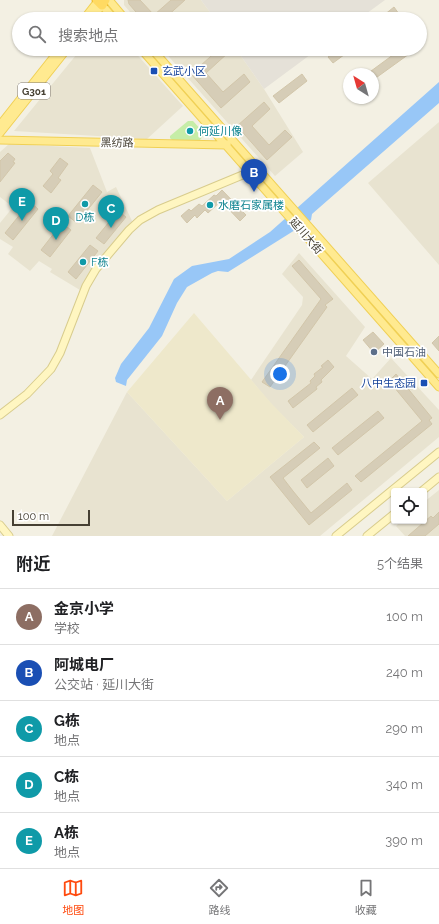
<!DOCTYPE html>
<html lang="zh">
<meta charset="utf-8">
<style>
:root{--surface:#fff;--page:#f2f2f2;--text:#202124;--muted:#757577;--line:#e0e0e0;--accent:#ff4a0e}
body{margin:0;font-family:Raleway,"Noto Sans SC",sans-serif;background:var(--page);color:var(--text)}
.controls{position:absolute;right:12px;bottom:12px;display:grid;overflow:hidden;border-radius:4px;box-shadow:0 1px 3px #0004}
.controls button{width:36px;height:36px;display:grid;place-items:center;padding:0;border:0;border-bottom:1px solid var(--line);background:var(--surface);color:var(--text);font:20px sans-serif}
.compass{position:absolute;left:343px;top:68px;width:36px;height:36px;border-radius:50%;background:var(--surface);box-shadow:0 1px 3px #0004;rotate:323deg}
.scale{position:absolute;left:12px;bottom:10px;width:78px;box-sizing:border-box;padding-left:4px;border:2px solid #464033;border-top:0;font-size:11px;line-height:14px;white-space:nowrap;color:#464033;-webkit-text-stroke:3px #fff;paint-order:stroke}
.you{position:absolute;left:280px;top:374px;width:14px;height:14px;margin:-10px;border:3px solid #fff;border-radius:50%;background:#1a73e8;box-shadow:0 0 0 6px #1a73e833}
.badge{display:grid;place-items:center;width:26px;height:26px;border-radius:50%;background:var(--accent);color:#fff;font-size:13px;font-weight:700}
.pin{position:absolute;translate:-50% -33px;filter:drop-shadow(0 1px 2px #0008)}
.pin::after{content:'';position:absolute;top:21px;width:14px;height:12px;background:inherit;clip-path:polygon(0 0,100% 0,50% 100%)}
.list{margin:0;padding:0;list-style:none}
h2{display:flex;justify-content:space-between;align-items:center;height:52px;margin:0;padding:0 16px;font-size:17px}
h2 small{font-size:13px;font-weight:400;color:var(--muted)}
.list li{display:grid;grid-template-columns:26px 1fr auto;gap:12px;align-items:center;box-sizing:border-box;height:56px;padding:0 16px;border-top:1px solid var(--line)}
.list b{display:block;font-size:15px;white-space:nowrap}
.list p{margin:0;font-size:13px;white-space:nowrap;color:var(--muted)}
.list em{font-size:13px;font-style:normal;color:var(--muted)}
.icon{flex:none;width:22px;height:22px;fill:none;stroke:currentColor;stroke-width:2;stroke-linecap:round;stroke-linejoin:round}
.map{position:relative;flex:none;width:439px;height:536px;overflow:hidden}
.search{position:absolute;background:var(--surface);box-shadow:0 1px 3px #0004;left:12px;right:12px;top:12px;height:44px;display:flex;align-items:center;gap:10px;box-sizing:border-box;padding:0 14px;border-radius:22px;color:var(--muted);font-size:15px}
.sheet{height:332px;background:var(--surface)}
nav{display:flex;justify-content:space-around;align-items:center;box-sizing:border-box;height:56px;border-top:1px solid var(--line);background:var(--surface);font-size:11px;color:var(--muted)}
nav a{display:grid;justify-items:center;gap:2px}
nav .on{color:var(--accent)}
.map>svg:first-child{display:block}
.residential{fill:#e8e3d0}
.industrial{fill:#e5e1d8}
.education{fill:#eee8cb}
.green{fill:#c6eda7}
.water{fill:#98c7f7}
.building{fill:#d6cdb7;stroke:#d2c6aa}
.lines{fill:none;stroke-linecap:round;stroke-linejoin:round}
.secondary-casing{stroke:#d8cc8d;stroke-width:9}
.primary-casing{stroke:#f0d055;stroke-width:9}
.highway-casing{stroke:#edb723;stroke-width:11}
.secondary{stroke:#fff6c1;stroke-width:7}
.primary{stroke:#ffea90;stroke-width:7}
.highway{stroke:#ffda62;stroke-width:9}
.transit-dot{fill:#1a4fb4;stroke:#fff;stroke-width:1.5}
.culture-dot{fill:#0f9aa8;stroke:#fff;stroke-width:1.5}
.service-dot{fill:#5c6f8a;stroke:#fff;stroke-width:1.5}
.labels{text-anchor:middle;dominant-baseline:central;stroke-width:3.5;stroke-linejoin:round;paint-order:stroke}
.shield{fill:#fff;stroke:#7e7970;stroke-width:1}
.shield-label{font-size:10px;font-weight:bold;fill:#464033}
.transit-label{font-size:11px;fill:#164399;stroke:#fff;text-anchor:start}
.culture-label{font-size:11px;fill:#0d838f;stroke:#fff;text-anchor:start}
.street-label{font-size:11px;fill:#464033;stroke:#fff}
.service-label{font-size:11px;fill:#4e5e75;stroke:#fff;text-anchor:start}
</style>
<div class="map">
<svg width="439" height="536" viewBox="0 0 439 536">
<rect width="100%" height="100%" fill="#f3f0e3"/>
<path class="residential" d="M124 0H201L215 19H136L124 5Z
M81 49H132L183 106 147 139 14 131Z
M162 49H236L264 89 303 152 275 176Z
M439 122V265L368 183Z
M9 144 90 148 107 192 116 187 133 223 99 262 80 290 50 272 52 269 39 261 30 271 8 254 13 247 0 239V223L13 207 0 197V152Z
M299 253 365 327 346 356 372 379 391 358 439 410V437L320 536H52L127 392 227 501 304 437 271 404 251 380 302 305 303 297 282 274Z
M439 490V536H405L396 526 401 521H424V502Z"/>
<path class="industrial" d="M201 0H385L359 19H215Z
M236 49H318L264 89Z"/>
<path class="education" d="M194 313 271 403 304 437 227 501 127 392Z"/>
<path class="green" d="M188 121H193L203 132 204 135 200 140H172L170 138V136Z"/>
<path class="water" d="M439 82V103L312 214 311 220 228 272 218 271 212 273 187 287 177 303 162 336 127 380 126 386 116 382 115 378 121 364 149 328 174 279 192 266 229 259 270 232Z"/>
<path class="building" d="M128 0H140L154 15 171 0H185L164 19H142L129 4Z
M394 7 399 14 393 19H379Z
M168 49H183L175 56Z
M219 49H226L229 52 206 73 223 92 244 74 250 82 221 108 191 74Z
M338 49H352L333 63 328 57Z
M401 49H416L373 80V74H367Z
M302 74 307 81 279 103 273 96Z
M264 102 270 109 252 126 269 145 285 130 292 137 267 160 237 126Z
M8 153 15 159 13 162 15 163 0 182V161Z
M60 158 68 164 58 178 61 180 51 193 43 186 53 174 50 171Z
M93 185 102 192 77 223 68 216Z
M222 190 246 215 240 221 221 201 208 213 205 210 197 218 195 215 187 223 181 216 189 209 191 211 199 204 202 206 214 195 216 196Z
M30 202 38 209 13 240 5 233Z
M118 211 126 217 104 244 96 238Z
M62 223 71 230 50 257 41 250Z
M90 245 98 251 76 279 68 272Z
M299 260 333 299 325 305 327 307 270 387 262 382 321 299 292 266Z
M373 332 384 344 374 353 363 340Z
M439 336V351L432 343Z
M328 360 334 367 321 380 322 382 316 387 317 389 293 408 288 401 311 383 310 381 315 376 314 374 323 367 321 366Z
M396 374 432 418 429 420 432 424 361 482 355 476 422 421 389 381Z
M352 388 358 395 313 432 307 425Z
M378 411 384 418 338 455 332 448Z
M314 442 320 448 283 478 293 491 311 513 347 483 352 490 309 525 270 477Z
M328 458 334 466 307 488 301 480Z
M439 512V524L425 536H408L431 516 433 518Z"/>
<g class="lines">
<defs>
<path id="secondary" d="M0 415 27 394 51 369 60 353 86 286 96 269 129 230 140 220 158 210 257 169
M422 491 439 477
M0 525 9 536
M336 536 439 452
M367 536 394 514"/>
<path id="primary" d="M109 0 125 19
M84 19 98 1
M91 19 102 5 114 19
M141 49 439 387
M152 49 439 374
M0 125 60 49
M0 133 67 49
M0 140 226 145 227 144"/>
<path id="highway" d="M97 0 102 5 105 0"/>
</defs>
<use href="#secondary" class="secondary-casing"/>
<use href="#primary" class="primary-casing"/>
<use href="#highway" class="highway-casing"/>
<use href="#secondary" class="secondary"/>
<use href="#primary" class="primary"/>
<use href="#highway" class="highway"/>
</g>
<g class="transit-dot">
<rect x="150" y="67" width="8" height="8" rx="2"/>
<rect x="420" y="379" width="8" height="8" rx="2"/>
</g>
<g class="culture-dot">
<circle cx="190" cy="131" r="4"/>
<circle cx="85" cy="204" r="4"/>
<circle cx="210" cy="205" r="4"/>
<circle cx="83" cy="262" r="4"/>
</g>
<circle class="service-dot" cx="374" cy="352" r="4"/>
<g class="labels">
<rect class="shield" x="18" y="83" width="32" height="16" rx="3"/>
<g class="shield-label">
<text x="34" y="91">G301</text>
</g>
<g class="transit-label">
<text x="162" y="71">玄武小区</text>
<text x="416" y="383" text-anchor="end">八中生态园</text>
</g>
<g class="culture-label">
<text x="198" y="131">何延川像</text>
<text x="218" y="205">水磨石家属楼</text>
<text x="85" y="217" text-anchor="middle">D栋</text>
<text x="91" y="262">F栋</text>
</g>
<g class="street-label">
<text transform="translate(117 143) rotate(1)">黑纺路</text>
<text transform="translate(306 236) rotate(49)">延川大街</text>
</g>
<g class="service-label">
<text x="382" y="352">中国石油</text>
</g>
</g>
</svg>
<div class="controls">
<button><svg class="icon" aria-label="locate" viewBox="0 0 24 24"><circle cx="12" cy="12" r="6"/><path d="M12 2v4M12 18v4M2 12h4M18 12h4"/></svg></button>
</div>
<svg class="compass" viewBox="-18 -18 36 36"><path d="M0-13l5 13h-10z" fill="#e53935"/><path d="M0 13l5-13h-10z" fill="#757577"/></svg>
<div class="scale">100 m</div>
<div class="you"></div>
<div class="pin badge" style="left:220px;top:420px;background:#8d6e63">A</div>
<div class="pin badge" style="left:254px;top:192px;background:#1a4fb4">B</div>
<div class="pin badge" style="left:111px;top:228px;background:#0f9aa8">C</div>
<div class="pin badge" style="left:56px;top:240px;background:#0f9aa8">D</div>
<div class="pin badge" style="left:22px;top:221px;background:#0f9aa8">E</div>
<div class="search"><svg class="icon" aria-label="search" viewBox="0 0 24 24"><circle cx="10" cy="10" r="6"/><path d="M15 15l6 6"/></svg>搜索地点</div>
</div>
<section class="sheet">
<h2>附近<small>5个结果</small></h2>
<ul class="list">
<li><span class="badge" style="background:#8d6e63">A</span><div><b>金京小学</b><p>学校</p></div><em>100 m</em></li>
<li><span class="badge" style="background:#1a4fb4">B</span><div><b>阿城电厂</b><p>公交站 · 延川大街</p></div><em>240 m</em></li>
<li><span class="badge" style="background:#0f9aa8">C</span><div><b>G栋</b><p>地点</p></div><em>290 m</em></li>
<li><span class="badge" style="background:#0f9aa8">D</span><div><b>C栋</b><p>地点</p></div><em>340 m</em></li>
<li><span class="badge" style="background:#0f9aa8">E</span><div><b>A栋</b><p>地点</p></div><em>390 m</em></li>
</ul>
</section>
<nav>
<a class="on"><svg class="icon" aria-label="map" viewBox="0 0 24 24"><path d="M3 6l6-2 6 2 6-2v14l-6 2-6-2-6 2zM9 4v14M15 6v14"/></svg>地图</a>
<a><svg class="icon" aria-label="directions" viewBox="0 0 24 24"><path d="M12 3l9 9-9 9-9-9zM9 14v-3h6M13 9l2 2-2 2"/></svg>路线</a>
<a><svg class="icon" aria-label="saved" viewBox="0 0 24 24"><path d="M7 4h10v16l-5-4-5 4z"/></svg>收藏</a>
</nav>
